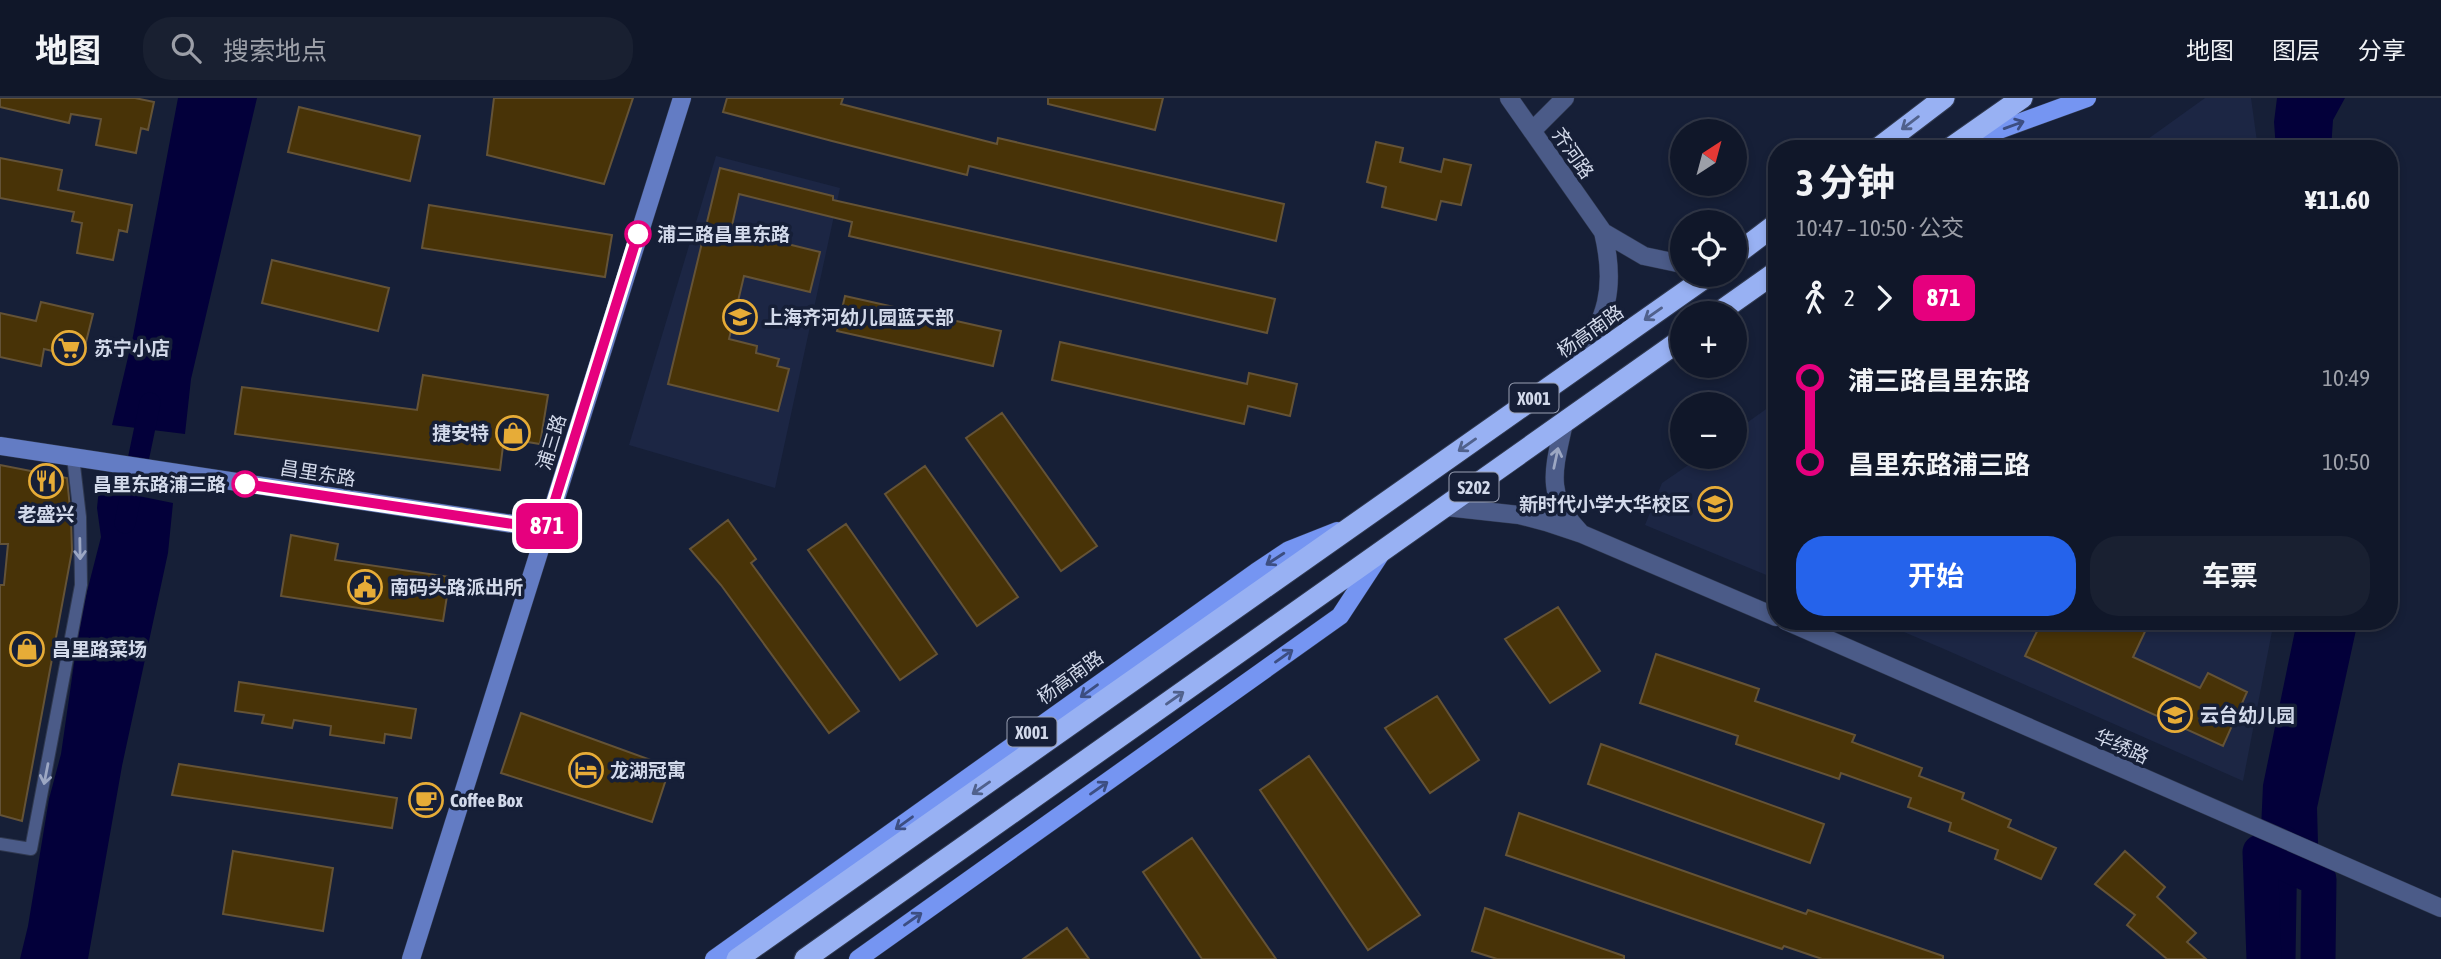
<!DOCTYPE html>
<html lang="zh">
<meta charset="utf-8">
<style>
body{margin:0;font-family:"Asap Condensed","Noto Sans SC",sans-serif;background:#192031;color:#f1f3f6;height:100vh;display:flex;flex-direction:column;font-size:26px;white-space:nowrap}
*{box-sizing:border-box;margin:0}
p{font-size:23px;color:#9c9fa8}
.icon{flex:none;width:38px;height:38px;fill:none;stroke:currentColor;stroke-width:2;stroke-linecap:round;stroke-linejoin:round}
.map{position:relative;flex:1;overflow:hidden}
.panel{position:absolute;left:1768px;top:42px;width:630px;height:490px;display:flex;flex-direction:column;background:#101729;border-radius:28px;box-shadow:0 4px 10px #0003,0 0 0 2px #303646}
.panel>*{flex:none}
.badge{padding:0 14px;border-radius:10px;font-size:24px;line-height:46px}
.needle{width:46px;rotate:36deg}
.controls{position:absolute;left:1670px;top:21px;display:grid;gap:14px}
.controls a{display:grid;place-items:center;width:77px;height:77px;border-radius:50%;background:#101729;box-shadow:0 4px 10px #0003,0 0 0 2px #303646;font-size:35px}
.map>.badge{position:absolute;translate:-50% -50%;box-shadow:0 0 0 4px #fff}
.legs{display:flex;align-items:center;gap:10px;height:77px;padding:0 28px;font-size:23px}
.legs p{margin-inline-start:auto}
.headline{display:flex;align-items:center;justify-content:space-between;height:119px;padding:0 28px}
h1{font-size:38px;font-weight:700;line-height:52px}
.cta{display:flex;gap:14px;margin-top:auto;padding:14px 28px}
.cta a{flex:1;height:80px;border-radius:28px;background:#2563eb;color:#fff;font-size:28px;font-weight:700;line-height:80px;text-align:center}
.cta a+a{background:#192031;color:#f1f3f6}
ul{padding:0 28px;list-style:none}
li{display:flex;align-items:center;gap:24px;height:84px;font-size:26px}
li i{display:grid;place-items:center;width:10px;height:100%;margin:0 9px;background:currentColor}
li i::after{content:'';width:18px;height:18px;margin:-9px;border:5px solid;border-radius:50%;background:#101729}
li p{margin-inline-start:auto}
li:first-child i{background:linear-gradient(#0000 50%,currentColor 0)}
li:last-child i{background:linear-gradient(currentColor 50%,#0000 0)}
header{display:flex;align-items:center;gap:42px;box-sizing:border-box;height:98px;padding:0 35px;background:#101729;border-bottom:2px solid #303646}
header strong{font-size:33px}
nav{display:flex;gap:38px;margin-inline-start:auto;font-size:24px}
.search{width:490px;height:63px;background:#192031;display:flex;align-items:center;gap:18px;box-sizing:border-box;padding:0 24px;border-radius:28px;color:#9c9fa8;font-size:26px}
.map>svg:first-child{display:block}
.built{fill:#1c2644}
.water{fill:#03003a}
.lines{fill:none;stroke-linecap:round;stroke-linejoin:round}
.canal{stroke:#03003a;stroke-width:21}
.river{stroke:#03003a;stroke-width:35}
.building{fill:#483307;stroke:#645337;stroke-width:2}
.lane-casing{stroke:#303950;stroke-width:14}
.street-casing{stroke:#303950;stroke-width:19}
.secondary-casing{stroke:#303950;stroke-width:19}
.primary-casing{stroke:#303950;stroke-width:19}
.highway-casing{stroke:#303950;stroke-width:23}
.lane{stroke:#4b5b88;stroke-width:12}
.street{stroke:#4b5b88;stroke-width:18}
.secondary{stroke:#637cc4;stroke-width:18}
.primary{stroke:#7595f2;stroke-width:18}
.highway{stroke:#98b1f3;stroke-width:21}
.oneway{stroke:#50618c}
.oneway2{stroke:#3c4e82}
.oneway3{stroke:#9ca7c3}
.line-1-casing{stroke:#fff;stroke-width:16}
.line-1{stroke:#e6007e;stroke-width:10}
.stop-1-dot{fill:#fff;stroke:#e6007e;stroke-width:3.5}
.labels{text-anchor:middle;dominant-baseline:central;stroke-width:7;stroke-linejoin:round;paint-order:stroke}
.shield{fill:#161f37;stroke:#9aa1b4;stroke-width:2}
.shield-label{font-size:18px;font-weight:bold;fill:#d2d9ea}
.street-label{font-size:19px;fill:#d2d9ea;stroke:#161f37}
.stop-label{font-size:19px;font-weight:bold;fill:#d2d9ea;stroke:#161f37;text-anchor:start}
.poi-label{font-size:19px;font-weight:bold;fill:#d2d9ea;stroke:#161f37;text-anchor:start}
</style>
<header>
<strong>地图</strong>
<div class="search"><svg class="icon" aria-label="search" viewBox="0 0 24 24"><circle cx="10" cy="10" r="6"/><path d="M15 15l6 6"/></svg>搜索地点</div>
<nav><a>地图</a><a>图层</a><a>分享</a></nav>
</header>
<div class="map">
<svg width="2441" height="861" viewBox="0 0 2441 861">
<rect width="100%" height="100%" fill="#161f37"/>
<path class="built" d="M2205 0H2251L2258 51H2134Z
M716 58 840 90 775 390 629 347Z
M1776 304V481L1645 427 1662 385 1700 359H1734V334Z
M1878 523H2274L2243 683 1944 551Z"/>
<path class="water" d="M178 0H257L191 281 185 336 112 327 133 238Z
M2277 0H2345L2333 22 2331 51H2276L2274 24Z
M99 390 173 405 168 455 122 668 88 861H20L28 828 49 701 61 656 81 517 101 439 97 410Z
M2297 523H2358L2317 710 2319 781 2260 754 2263 687Z"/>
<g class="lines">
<path class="canal" d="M125 425 150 305
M2285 861 2287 739"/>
<path class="river" d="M2264 861 2260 754 2319 781 2318 861"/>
</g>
<path class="building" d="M0 0H135L154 4 148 32 141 30 136 55 96 47 101 21 71 16 69 25 0 9Z
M494 0H633L604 86 487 57Z
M727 0H843L841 6 997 46 998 40 1284 106 1276 143 969 68 967 77 832 43 723 14Z
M1048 0H1163L1155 32 1048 6Z
M299 9 420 38 410 83 288 54Z
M1376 44 1403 50 1400 64 1441 74 1444 61 1471 67 1461 107 1441 103 1436 122 1382 109 1386 89 1367 84Z
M0 60 62 72 58 92 132 107 127 134 119 132 113 162 77 155 82 125 72 123 74 114 0 100Z
M720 70 833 98V102L1275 201 1267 235 849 138 852 124 739 96 731 132 820 154 810 194 744 178 729 241 757 248 756 255 779 261 777 268 789 271 778 313 668 286Z
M429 107 612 137 605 179 422 150Z
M272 162 389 190 378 233 262 205Z
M845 198 1001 233 993 268 837 233Z
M41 204 93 216 82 260 44 251 41 268 0 259V215L36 223Z
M1060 244 1247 286 1249 275 1297 286 1290 318 1248 308 1244 326 1052 282Z
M423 277 548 297 540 346 504 340 500 372 235 336 242 289 417 312Z
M1002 315 1097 448 1061 473 966 340Z
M0 367 67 380 71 420 72 453 22 723 0 717V487H4L8 446H0Z
M925 368 1018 499 977 528 885 396Z
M728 422 756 461 751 465 859 613 829 635 721 487 690 451Z
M846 426 937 556 900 582 808 452Z
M291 437 338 446 335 462 450 479 443 523 281 498Z
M1558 509 1600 573 1550 605 1505 541Z
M2042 523H2150L2133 559 2200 590 2208 575 2247 594 2223 648 2025 558Z
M1656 556 1759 591 1755 603 1855 637 1852 644 1922 670 1919 678 1964 695 1962 701 2011 722 2008 729 2056 750 2041 781 1995 761 1998 752 1949 733 1951 725 1908 709 1911 700 1841 675 1839 681 1736 646 1738 638 1640 605Z
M239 584 416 611 411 640 385 636 384 645 330 637 331 628 294 622 292 630 262 625 264 617 235 613Z
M1437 598 1479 662 1430 695 1385 630Z
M521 615 670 669 652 724 501 675Z
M1601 646 1824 726 1810 765 1588 686Z
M1309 658 1420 817 1368 852 1260 692Z
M179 666 397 700 392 730 172 697Z
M1519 715 1806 816 1808 812 1943 858V861H1822L1784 848 1782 851 1506 757Z
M1192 740 1276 861H1202L1143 774Z
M233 753 333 770 323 833 223 816Z
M2125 753 2165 789 2157 799 2196 835 2187 844 2206 861H2167L2127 827 2135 817 2095 786Z
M1485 810 1624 858V861H1497L1472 853Z
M1067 830 1089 861H1023Z"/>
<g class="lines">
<g class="lane-casing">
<path id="lane" d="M0 746 31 751 81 487 80 419 73 359"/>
</g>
<g class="street-casing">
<path id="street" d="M1509 0 1603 134 1644 158 1682 166
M1532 33 1565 0
M1576 269C1606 219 1617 192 1603 134
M1564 325C1554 371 1544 397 1580 434
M1446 409 1519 417 1546 424 1582 436 1776 519
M1786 523 2441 810"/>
</g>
<g class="secondary-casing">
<path id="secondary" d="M0 348 546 431
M411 861 682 0"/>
</g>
<g class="primary-casing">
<path id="primary" d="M1966 44 2087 0
M714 861 1256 474 1289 452 1337 433
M858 861 1340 518 1380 457"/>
</g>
<g class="highway-casing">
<path id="highway" d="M1877 51 1944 0
M1949 51 2022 0
M1734 158 1776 126
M1718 215 1776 174
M737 861 1709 177
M805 861 1682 241"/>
</g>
<use href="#lane" class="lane"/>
<use href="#street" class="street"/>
<use href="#secondary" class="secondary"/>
<use href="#primary" class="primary"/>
<use href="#highway" class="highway"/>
</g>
<defs><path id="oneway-shaft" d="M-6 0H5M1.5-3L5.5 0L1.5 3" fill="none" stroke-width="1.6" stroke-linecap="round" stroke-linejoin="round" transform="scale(1.75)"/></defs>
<g class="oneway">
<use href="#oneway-shaft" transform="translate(1910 25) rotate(143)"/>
<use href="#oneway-shaft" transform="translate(1653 216) rotate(145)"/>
<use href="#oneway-shaft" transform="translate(1467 347) rotate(145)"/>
<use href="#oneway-shaft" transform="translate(1175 600) rotate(-35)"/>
<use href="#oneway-shaft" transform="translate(981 690) rotate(145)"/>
</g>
<g class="oneway2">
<use href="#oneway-shaft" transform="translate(2014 27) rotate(-20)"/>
<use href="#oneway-shaft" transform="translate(1275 461) rotate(147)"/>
<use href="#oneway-shaft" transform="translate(1284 558) rotate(-35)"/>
<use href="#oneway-shaft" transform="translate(1089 593) rotate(144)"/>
<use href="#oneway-shaft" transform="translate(1099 690) rotate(-35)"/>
<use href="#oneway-shaft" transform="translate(904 725) rotate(144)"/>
<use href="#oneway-shaft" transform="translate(913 821) rotate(-35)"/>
</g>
<g class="oneway3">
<use href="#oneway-shaft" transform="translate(1556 360) rotate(-78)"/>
<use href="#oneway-shaft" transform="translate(80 451) rotate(89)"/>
<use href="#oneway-shaft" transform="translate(46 676) rotate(101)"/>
</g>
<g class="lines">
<g class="line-1-casing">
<path id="line-1" d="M245 386 546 431 638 136"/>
</g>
<use href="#line-1" class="line-1"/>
</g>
<defs>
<g id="school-ring" transform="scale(1.75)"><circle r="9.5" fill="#161f37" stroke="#e7ac37" stroke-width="1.5"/><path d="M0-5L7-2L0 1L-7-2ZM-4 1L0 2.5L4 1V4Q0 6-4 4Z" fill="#e7ac37"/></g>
<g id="supermarket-ring" transform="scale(1.75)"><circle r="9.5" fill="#161f37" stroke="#e7ac37" stroke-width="1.5"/><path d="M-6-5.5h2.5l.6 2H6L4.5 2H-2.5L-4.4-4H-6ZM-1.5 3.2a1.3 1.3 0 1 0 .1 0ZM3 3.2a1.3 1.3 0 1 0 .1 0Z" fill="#e7ac37"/></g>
<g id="shop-ring" transform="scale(1.75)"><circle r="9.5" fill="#161f37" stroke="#e7ac37" stroke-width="1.5"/><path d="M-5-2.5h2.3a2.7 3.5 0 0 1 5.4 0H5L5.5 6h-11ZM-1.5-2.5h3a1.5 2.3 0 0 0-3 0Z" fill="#e7ac37"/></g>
<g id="restaurant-ring" transform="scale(1.75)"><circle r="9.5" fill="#161f37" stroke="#e7ac37" stroke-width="1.5"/><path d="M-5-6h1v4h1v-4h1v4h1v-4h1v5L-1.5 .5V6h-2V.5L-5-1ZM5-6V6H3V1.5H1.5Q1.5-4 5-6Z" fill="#e7ac37"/></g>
<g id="civic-ring" transform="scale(1.75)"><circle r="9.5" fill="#161f37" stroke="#e7ac37" stroke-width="1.5"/><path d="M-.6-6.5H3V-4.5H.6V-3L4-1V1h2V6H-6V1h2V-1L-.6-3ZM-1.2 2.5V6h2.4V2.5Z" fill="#e7ac37"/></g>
<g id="hotel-ring" transform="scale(1.75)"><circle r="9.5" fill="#161f37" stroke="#e7ac37" stroke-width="1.5"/><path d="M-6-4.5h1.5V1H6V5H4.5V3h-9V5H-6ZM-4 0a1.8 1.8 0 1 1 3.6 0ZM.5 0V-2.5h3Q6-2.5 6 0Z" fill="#e7ac37"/></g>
<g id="cafe-ring" transform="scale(1.75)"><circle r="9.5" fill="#161f37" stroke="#e7ac37" stroke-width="1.5"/><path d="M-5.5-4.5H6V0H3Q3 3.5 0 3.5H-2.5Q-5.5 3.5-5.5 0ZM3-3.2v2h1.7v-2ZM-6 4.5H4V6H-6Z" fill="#e7ac37"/></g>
</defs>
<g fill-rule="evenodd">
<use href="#school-ring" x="740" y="219"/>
<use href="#supermarket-ring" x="69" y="250"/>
<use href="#shop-ring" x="513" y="335"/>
<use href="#restaurant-ring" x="46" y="383"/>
<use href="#school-ring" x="1715" y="406"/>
<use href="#civic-ring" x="365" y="489"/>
<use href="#shop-ring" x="27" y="551"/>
<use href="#school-ring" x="2175" y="617"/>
<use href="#hotel-ring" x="586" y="672"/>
<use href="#cafe-ring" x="426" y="702"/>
</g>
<g class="stop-1-dot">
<circle cx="638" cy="136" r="12"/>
<circle cx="245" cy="386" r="12"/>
</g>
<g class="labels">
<g class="shield">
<rect x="1509.5" y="285.5" width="49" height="29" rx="5"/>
<rect x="1449.5" y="374.5" width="49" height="29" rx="5"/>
<rect x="1007.5" y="619.5" width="49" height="29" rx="5"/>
</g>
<g class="shield-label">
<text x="1534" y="300">X001</text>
<text x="1474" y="389">S202</text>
<text x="1032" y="634">X001</text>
</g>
<g class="street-label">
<text transform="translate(1573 55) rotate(55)">齐河路</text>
<text transform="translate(1590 233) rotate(-35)">杨高南路</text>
<text transform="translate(551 344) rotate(-73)">浦三路</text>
<text transform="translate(318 375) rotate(9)">昌里东路</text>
<text transform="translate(1070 579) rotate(-36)">杨高南路</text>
<text transform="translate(2122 648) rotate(24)">华绣路</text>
</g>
<g class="stop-label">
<text x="657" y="136">浦三路昌里东路</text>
<text x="226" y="386" text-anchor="end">昌里东路浦三路</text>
</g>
<g class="poi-label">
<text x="764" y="219">上海齐河幼儿园蓝天部</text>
<text x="94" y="250">苏宁小店</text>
<text x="489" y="335" text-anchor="end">捷安特</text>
<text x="1690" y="406" text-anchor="end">新时代小学大华校区</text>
<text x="46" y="416" text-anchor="middle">老盛兴</text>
<text x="390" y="489">南码头路派出所</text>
<text x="52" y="551">昌里路菜场</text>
<text x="2200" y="617">云台幼儿园</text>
<text x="610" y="672">龙湖冠寓</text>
<text x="450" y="702">Coffee Box</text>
</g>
</g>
</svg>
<div class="controls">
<a><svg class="needle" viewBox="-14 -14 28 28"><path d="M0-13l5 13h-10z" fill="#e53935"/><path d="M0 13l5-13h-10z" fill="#9c9fa8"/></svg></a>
<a><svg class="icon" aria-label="locate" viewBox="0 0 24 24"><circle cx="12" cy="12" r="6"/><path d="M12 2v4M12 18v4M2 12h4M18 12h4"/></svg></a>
<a>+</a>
<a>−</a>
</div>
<b class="badge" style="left:547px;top:428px;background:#e6007e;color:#fff">871</b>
<section class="panel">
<div class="headline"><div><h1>3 分钟</h1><p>10:47 – 10:50 · 公交</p></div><b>¥11.60</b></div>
<div class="legs"><svg class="icon" aria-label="walk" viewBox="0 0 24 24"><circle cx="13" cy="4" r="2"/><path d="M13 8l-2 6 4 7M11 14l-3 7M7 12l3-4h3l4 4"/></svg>2<svg class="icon" aria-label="forward" viewBox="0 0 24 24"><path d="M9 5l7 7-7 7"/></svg><b class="badge" style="background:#e6007e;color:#fff">871</b></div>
<ul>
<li><i style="color:#e6007e"></i><b>浦三路昌里东路</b><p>10:49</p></li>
<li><i style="color:#e6007e"></i><b>昌里东路浦三路</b><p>10:50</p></li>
</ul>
<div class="cta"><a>开始</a><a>车票</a></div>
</section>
</div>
